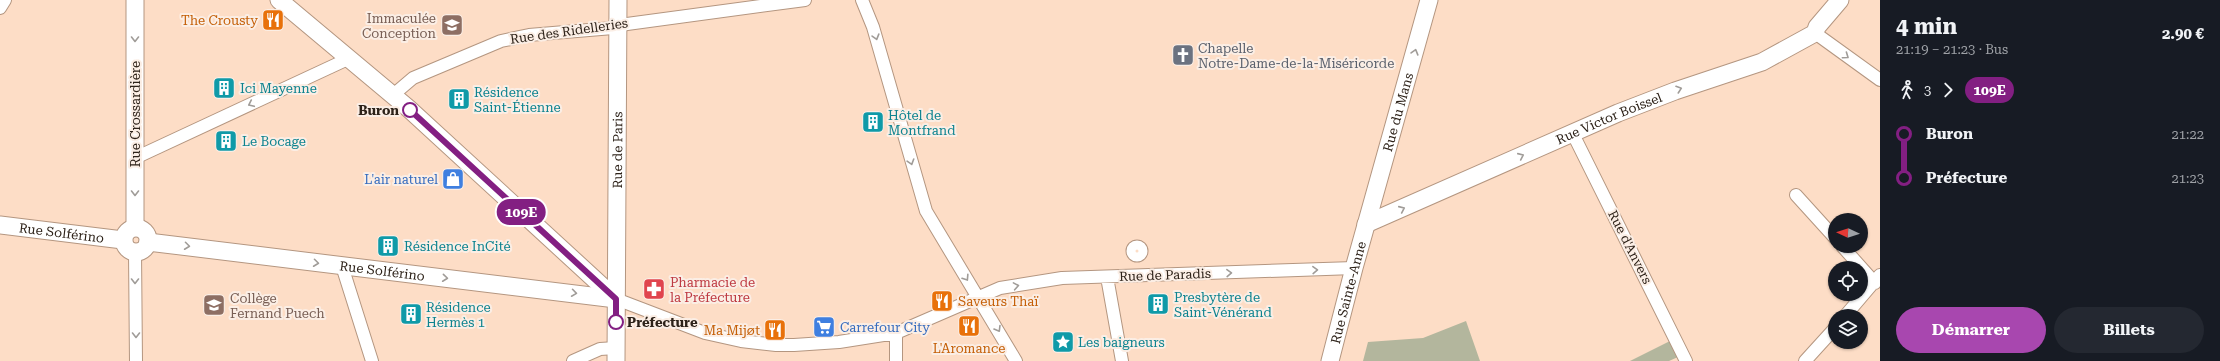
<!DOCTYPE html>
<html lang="fr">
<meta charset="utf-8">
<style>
body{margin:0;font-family:"Roboto Serif",serif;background:#242831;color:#f1f3f6;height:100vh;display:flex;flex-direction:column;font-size:15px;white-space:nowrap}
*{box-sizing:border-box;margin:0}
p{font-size:13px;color:#9ea1a6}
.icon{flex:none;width:22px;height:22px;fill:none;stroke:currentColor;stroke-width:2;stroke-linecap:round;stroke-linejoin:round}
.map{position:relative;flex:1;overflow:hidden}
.panel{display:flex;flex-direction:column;background:#171b24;width:340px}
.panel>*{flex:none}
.badge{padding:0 8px;border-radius:13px;font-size:14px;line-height:26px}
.needle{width:26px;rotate:274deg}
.fabs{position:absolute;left:1828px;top:213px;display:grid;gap:8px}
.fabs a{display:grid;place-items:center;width:40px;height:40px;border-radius:50%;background:#171b24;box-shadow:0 1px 3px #0004;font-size:20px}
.map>.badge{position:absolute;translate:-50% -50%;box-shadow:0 0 0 2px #fff}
.legs{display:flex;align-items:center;gap:6px;height:44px;padding:0 16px;font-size:13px}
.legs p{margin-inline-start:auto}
.head{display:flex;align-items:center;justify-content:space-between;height:68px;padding:0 16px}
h1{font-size:22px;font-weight:700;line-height:30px}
.button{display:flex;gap:8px;margin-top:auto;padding:8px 16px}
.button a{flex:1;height:46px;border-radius:24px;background:#a847af;color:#fff;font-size:16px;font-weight:700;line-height:46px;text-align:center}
.button a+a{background:#242831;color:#f1f3f6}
ul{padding:0 16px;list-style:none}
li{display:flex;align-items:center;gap:14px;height:44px;font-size:15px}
li i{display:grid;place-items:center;width:6px;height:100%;margin:0 5px;background:currentColor}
li i::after{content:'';width:10px;height:10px;margin:-5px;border:3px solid;border-radius:50%;background:#171b24}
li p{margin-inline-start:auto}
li:first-child i{background:linear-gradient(#0000 50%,currentColor 0)}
li:last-child i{background:linear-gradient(currentColor 50%,#0000 0)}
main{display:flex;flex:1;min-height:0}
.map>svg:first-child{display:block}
.green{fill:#b3b69d}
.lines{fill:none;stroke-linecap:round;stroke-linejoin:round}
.street-casing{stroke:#b49680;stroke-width:14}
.secondary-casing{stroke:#b49680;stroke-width:19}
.street{stroke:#fff;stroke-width:12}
.secondary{stroke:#fff;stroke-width:17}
.oneway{stroke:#a09c98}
.line-1-casing{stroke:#fff;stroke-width:9}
.line-1{stroke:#831f82;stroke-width:6}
.stop-1-dot{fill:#fff;stroke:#831f82;stroke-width:2}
.labels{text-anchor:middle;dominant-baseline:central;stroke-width:4;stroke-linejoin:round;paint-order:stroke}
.education-label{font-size:13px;fill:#785e54;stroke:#fbeee5;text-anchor:end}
.food-label{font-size:13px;fill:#c56008;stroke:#fbeee5;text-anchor:end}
.street-label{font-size:13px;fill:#2d2219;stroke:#fbeee5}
.worship-label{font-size:13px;fill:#5b616d;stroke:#fbeee5;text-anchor:start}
.culture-label{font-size:13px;fill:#0d838f;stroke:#fbeee5;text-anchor:start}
.stop-label{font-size:13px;font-weight:bold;fill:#2d2219;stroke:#fbeee5;text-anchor:end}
.shop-label{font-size:13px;fill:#366cbe;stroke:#fbeee5;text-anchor:end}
.health-label{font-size:13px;fill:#be3a42;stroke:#fbeee5;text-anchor:start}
</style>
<main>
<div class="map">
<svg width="1880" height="361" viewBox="0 0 1880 361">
<rect width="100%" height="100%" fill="#fdddc6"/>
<path class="green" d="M1466 321 1480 361H1363L1368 342 1423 338Z
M1670 341 1678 357 1669 361H1630Z"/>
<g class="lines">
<g class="street-casing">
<path id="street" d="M862 0 873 27 926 211 1016 361
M0 8 5 0
M1815 33 1880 80
M393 95 413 78 501 41 529 35 613 28 627 24 805 0
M1573 134 1686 361
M135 158 350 58
M1796 195 1835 238
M1842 246 1875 283
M1132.5 251a4.5 4.5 0 1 1 9 0a4.5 4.5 0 1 1-9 0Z
M135 252 136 361
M342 266 372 361
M1107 277 1122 361
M616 299 705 333 741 341 776 345H794L839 342 896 333 1000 288 1062 278 1354 268
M1845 316 1880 275
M896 333V361
M573 361 600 349 616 348
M1805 361 1835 328"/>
</g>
<g class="secondary-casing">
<g id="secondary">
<path d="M135 0V227"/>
<path d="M279 0 408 108 616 299"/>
<path id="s1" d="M1366 224 1618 113 1675 91 1762 62 1815 33 1817 27 1840 0"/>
<path id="s2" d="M0 225 123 240"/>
<circle cx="136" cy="240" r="12"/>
<path id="s3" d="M148 242 616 299"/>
<path id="s4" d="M616 361 618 0"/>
<path id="s5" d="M1330 361 1354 268 1429 0"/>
</g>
</g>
<use href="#street" class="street"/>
<use href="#secondary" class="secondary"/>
</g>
<defs><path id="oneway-chevron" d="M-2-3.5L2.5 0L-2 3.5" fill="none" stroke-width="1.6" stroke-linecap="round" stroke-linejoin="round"/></defs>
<g class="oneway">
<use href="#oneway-chevron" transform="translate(876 37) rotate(74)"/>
<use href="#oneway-chevron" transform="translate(135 39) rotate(90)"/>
<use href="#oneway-chevron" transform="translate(1415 52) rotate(-74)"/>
<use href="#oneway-chevron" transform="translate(1846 56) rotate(35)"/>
<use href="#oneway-chevron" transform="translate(1679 89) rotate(-19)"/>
<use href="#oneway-chevron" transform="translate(251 104) rotate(155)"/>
<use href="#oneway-chevron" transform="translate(1521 156) rotate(-24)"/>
<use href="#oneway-chevron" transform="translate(911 162) rotate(73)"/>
<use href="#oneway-chevron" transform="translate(135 193) rotate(90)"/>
<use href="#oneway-chevron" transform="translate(1402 209) rotate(-24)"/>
<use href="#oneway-chevron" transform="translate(187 246) rotate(7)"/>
<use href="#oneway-chevron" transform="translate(316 263) rotate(7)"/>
<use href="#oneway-chevron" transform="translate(1315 270) rotate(-2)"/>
<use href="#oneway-chevron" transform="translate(1229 273) rotate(-2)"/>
<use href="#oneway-chevron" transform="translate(445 278) rotate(6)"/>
<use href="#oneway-chevron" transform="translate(966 278) rotate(57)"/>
<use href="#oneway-chevron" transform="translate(135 281) rotate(90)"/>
<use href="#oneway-chevron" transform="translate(1016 286) rotate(-10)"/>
<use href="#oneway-chevron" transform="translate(574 293) rotate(8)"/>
<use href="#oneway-chevron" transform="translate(998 329) rotate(59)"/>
<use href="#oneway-chevron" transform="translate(136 335) rotate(90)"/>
</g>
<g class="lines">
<g class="line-1-casing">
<path id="line-1" d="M410 110 616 299V322"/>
</g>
<use href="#line-1" class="line-1"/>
</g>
<defs>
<g id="restaurant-square" transform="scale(1.15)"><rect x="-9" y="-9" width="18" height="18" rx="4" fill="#e8710a" stroke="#fbeee5"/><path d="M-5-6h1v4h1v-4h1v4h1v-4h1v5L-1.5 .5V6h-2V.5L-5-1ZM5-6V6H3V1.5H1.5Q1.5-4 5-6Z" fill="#fff"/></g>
<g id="school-square" transform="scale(1.15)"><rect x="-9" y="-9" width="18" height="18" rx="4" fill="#8d6e63" stroke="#fbeee5"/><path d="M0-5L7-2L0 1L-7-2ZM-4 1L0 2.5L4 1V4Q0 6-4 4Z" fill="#fff"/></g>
<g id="church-square" transform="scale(1.15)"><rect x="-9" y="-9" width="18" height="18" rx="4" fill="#6b7280" stroke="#fbeee5"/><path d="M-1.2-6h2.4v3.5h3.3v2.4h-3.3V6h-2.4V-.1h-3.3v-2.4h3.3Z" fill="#fff"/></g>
<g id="building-square" transform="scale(1.15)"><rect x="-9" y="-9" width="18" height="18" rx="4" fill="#0f9aa8" stroke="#fbeee5"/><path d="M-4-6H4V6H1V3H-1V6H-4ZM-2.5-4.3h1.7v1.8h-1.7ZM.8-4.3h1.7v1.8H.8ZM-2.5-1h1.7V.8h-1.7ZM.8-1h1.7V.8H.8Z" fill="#fff"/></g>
<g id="shop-square" transform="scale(1.15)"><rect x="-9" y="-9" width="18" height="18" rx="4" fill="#3f7fe0" stroke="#fbeee5"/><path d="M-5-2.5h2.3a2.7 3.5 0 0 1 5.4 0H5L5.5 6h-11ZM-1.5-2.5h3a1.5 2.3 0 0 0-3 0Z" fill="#fff"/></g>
<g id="pharmacy-square" transform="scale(1.15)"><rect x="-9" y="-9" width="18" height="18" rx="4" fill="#e0444e" stroke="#fbeee5"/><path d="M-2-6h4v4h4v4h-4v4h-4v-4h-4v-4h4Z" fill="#fff"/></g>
<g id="supermarket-square" transform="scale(1.15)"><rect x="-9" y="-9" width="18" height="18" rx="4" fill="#3f7fe0" stroke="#fbeee5"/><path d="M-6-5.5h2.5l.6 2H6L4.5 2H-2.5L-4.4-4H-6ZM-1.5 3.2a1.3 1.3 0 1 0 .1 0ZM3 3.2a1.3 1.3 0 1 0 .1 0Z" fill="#fff"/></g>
<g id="sight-square" transform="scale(1.15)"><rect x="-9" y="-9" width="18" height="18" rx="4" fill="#0f9aa8" stroke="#fbeee5"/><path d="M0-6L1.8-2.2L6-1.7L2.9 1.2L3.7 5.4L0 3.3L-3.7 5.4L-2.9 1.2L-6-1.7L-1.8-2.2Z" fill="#fff"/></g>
</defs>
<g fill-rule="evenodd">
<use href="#restaurant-square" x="273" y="20"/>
<use href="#school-square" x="452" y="25"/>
<use href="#church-square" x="1183" y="55"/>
<use href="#building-square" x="224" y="88"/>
<use href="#building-square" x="459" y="99"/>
<use href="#building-square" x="873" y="122"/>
<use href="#building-square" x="226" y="141"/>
<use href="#shop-square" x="453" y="179"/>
<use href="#building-square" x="388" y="246"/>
<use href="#pharmacy-square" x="654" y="289"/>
<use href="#restaurant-square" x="942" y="301"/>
<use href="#building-square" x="1158" y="304"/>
<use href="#school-square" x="214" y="305"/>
<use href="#building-square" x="411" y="314"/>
<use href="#restaurant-square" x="969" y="326"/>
<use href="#supermarket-square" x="824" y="327"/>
<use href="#restaurant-square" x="775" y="330"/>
<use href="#sight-square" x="1063" y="342"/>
</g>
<g class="stop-1-dot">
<circle cx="410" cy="110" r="7"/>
<circle cx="616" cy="322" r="7"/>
</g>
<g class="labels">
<g class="education-label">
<text x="436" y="18">Immaculée<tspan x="436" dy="15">Conception</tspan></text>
<text x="230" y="298" text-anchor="start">Collège<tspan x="230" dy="15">Fernand Puech</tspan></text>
</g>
<g class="food-label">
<text x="258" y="20">The Crousty</text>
<text x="958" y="301" text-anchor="start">Saveurs Thaï</text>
<text x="760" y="330">Ma Mijøt</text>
<text x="969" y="348" text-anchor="middle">L'Aromance</text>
</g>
<g class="street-label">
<text transform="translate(569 31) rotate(-8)">Rue des Ridelleries</text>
<text stroke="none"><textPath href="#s5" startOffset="258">Rue du Mans</textPath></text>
<text transform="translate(135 114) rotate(-90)">Rue Crossardière</text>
<text stroke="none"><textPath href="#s1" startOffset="265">Rue Victor Boissel</textPath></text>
<text stroke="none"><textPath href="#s4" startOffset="211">Rue de Paris</textPath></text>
<text stroke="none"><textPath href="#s2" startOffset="62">Rue Solférino</textPath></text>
<text transform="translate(1630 247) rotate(63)">Rue d'Anvers</text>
<text stroke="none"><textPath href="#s3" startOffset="236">Rue Solférino</textPath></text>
<text transform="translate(1165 275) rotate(-2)">Rue de Paradis</text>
<text stroke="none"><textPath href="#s5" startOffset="71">Rue Sainte-Anne</textPath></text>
</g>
<g class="worship-label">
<text x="1198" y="48">Chapelle<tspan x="1198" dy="15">Notre-Dame-de-la-Miséricorde</tspan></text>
</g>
<g class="culture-label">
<text x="240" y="88">Ici Mayenne</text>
<text x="474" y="92">Résidence<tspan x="474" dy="15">Saint-Étienne</tspan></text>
<text x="888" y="115">Hôtel de<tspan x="888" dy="15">Montfrand</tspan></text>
<text x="242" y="141">Le Bocage</text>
<text x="404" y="246">Résidence InCité</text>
<text x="1174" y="297">Presbytère de<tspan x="1174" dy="15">Saint-Vénérand</tspan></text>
<text x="426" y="307">Résidence<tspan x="426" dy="15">Hermès 1</tspan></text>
<text x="1078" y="342">Les baigneurs</text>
</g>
<g class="stop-label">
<text x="399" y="110">Buron</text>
<text x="627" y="322" text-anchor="start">Préfecture</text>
</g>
<g class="shop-label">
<text x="438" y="179">L'air naturel</text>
<text x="840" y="327" text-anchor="start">Carrefour City</text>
</g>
<g class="health-label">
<text x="670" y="282">Pharmacie de<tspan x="670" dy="15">la Préfecture</tspan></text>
</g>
</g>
</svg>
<div class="fabs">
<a><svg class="needle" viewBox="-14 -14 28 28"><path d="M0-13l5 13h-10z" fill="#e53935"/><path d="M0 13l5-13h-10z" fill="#9ea1a6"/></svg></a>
<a><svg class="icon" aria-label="locate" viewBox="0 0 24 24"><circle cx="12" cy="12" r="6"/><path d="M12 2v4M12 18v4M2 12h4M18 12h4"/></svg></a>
<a><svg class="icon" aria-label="layers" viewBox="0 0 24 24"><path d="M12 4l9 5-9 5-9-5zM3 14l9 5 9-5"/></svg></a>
</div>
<b class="badge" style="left:521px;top:212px;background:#831f82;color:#fff">109E</b>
</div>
<section class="panel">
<div class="head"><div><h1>4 min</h1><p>21:19 – 21:23 · Bus</p></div><b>2.90 €</b></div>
<div class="legs"><svg class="icon" aria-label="walk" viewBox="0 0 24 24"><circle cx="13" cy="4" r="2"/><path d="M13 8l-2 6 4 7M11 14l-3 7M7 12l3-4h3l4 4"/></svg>3<svg class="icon" aria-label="forward" viewBox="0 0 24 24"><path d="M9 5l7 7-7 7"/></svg><b class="badge" style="background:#831f82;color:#fff">109E</b></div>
<ul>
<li><i style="color:#831f82"></i><b>Buron</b><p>21:22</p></li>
<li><i style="color:#831f82"></i><b>Préfecture</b><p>21:23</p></li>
</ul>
<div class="button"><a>Démarrer</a><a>Billets</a></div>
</section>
</main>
